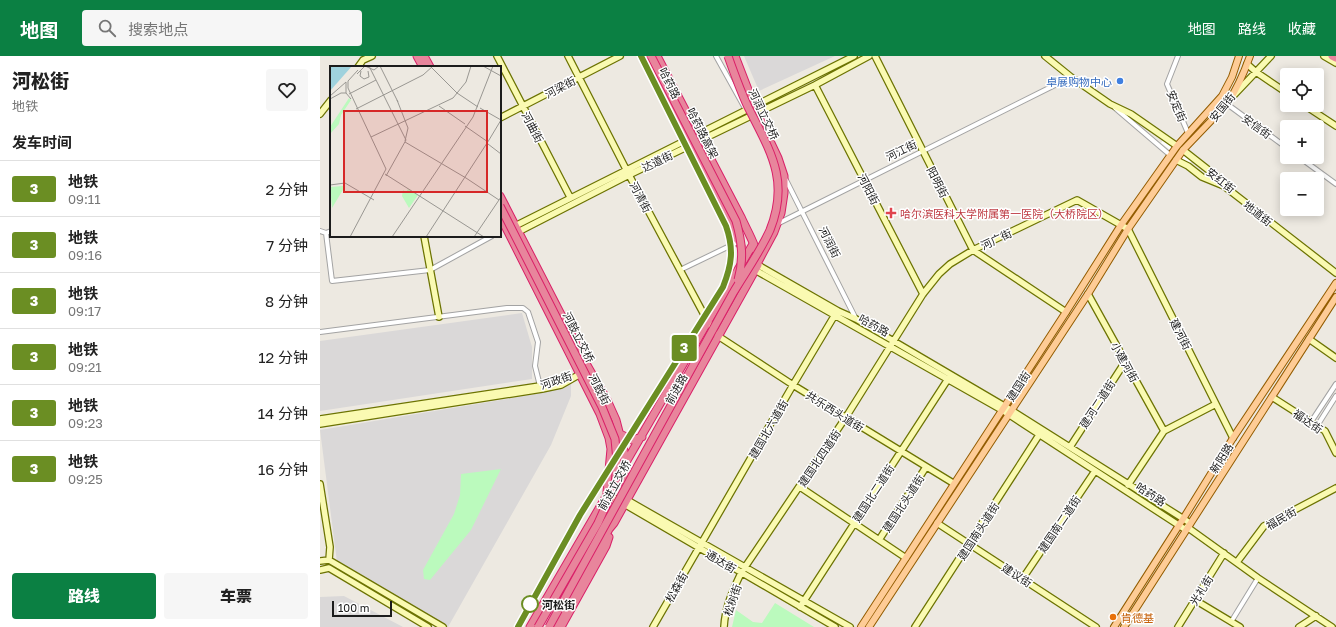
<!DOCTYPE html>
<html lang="zh">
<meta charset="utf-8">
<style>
body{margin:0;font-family:"Golos Text","Noto Sans SC",sans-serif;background:#f6f6f6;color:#222;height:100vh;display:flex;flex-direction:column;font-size:15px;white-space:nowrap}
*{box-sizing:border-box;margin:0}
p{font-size:13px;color:#767676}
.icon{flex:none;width:22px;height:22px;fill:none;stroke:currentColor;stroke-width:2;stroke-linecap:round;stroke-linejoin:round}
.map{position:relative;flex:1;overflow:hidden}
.side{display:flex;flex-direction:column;background:#fff;width:320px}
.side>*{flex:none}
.badge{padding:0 8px;border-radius:3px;font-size:14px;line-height:26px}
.buttons{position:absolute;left:960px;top:12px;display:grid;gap:8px}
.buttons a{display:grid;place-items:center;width:44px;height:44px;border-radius:4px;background:#fff;box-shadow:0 2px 10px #0003;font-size:20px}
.scale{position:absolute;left:12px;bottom:10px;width:60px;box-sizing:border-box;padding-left:4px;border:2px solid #1c1c1c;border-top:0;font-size:11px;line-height:14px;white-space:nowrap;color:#1c1c1c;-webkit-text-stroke:3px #fff;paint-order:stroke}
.map>.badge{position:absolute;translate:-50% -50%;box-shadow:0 0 0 2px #fff}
h2{padding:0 12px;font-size:15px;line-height:36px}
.round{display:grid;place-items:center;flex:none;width:42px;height:42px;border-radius:4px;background:#f6f6f6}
.headline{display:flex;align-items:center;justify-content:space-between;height:68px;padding:0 12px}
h1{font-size:19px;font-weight:800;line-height:30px}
.cta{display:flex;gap:8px;margin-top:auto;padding:8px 12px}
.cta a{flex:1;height:46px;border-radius:4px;background:#0b8043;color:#fff;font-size:16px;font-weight:800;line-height:46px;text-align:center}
.cta a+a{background:#f6f6f6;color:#222}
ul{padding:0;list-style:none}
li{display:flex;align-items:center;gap:12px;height:56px;padding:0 12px;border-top:1px solid #e0e0e0}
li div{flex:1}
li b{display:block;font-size:15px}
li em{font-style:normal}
li .badge{min-width:44px;font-weight:700;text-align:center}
header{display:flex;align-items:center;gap:24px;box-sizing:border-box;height:56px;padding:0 20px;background:#0b8043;color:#fff}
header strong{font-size:19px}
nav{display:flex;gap:22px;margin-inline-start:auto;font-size:14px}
.search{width:280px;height:36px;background:#f6f6f6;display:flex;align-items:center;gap:10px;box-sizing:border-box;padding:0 14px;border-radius:4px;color:#767676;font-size:15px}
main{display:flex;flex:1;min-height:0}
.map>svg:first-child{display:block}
.residential{fill:#dad8d8}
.park{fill:#bbfabd}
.pier{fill:#fff}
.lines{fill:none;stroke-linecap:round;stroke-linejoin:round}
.street-casing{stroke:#a3a3a3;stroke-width:6}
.secondary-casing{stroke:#6c7302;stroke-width:8}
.primary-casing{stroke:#935c00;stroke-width:8}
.highway-casing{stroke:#d92068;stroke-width:9}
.street{stroke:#fff;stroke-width:4}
.secondary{stroke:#fafab2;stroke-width:5.5}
.primary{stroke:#fecc96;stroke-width:6}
.highway{stroke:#e8859c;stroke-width:7}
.highway-bridge-casing{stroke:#d92068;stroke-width:9;stroke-linecap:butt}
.highway-bridge{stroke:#e8859c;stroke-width:7}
.line-casing{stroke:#fff;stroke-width:9}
.line{stroke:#6b8e23;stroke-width:6}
.shop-dot{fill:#3f7fe0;stroke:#fff;stroke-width:1.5}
.health-dot{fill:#e0444e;stroke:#fff;stroke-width:1.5}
.stop-dot{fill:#fff;stroke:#6b8e23;stroke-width:2}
.food-dot{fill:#e8710a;stroke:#fff;stroke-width:1.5}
.labels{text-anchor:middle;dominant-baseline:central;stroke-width:3;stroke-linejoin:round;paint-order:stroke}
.shop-label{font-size:11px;fill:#366cbe;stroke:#fff;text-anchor:end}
.street-label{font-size:11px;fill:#1c1c1c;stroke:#fff}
.health-label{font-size:11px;fill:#be3a42;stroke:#fff;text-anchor:start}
.stop-label{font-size:11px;font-weight:bold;fill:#1c1c1c;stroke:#fff;text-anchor:start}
.food-label{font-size:11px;fill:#c56008;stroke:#fff;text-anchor:start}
.inset-road{fill:none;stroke:#999792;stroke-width:1}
.view{fill:#d62828;fill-opacity:0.15;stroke:#d62828;stroke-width:2}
.inset-edge{fill:none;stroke:#1c1c1c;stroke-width:2}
</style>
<header>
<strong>地图</strong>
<div class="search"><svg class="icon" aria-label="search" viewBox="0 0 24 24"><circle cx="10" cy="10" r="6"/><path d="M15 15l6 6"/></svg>搜索地点</div>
<nav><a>地图</a><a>路线</a><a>收藏</a></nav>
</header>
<main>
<section class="side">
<div class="headline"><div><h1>河松街</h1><p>地铁</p></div><a class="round"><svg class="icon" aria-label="heart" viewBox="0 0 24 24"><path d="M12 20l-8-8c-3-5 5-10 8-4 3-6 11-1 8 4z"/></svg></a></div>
<h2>发车时间</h2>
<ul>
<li><span class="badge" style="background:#6b8e23;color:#fff">3</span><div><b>地铁</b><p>09:11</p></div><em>2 分钟</em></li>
<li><span class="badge" style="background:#6b8e23;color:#fff">3</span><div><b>地铁</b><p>09:16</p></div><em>7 分钟</em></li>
<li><span class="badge" style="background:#6b8e23;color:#fff">3</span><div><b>地铁</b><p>09:17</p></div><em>8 分钟</em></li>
<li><span class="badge" style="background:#6b8e23;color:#fff">3</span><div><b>地铁</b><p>09:21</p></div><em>12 分钟</em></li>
<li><span class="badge" style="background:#6b8e23;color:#fff">3</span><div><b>地铁</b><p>09:23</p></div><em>14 分钟</em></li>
<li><span class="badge" style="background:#6b8e23;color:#fff">3</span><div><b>地铁</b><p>09:25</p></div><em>16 分钟</em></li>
</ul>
<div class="cta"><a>路线</a><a>车票</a></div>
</section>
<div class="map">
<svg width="1016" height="571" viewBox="0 0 1016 571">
<rect width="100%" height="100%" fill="#ede9e1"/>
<path class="residential" d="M424 0H515L439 35Z
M202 257 212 291V323L0 355V285Z
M251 326V340L231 389 128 571 17 506 0 374 217 338Z
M24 540 83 571H0V541Z"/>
<path class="park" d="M181 413 151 474 110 524 104 523 103 514 134 458 140 439 141 418Z
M455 547 494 571H412L416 554 433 566 442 567Z"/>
<path class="pier" d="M844 83 872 105 869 108 841 87Z"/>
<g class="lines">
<g class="street-casing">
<path id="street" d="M396 0 426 54
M858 0 847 28 868 77
M907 48 967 92
M795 52 850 99
M979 101 1016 128
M466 124 536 263
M457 168 751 21
M0 175 6 177 11 175
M6 177 12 225 110 214 172 180
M360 214 418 186
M0 276 187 252H203L208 256 218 286 215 310 220 330
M991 366 1016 328
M997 370 1016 340
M911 566 938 522"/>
</g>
<g class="secondary-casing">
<path id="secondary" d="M177 0 250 141
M248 0 309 119 388 266 398 280 473 329 633 427
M555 0 653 194 746 256
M725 0 751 21 790 48 811 58 857 90
M1004 0 1016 7
M927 8 936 16 967 37
M38 11 43 4 52 0
M495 29 603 238
M914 39 951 0
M984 49 1016 70
M0 58 11 44
M180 62 300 0
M863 94 905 127
M856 104 868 110 882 121 904 130 1016 217
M193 171 534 0
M196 177 309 119 495 29 549 0
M104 180 119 261
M438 209 518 255 536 263 691 354 870 467
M435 214 682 354 866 474
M768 238 844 375
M989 283 1016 302
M952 341 1005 375 1016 397
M0 363 220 330 235 326
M0 368 222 333 241 329 262 317
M750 391 805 306
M0 428 10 491 9 504
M808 429 844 375 896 348
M480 431 586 502
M287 438 515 571
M307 444 530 571
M617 467 776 571
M867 471 938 522 1012 571
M559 484 606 411
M0 505 9 504 123 571
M917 506 944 470 1016 432
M0 514 9 512 108 571
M703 522 775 415
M875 544 920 571
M480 551 628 323
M333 571 473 329 516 257
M404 571C405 551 413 534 421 517L526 361 603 238 619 218 630 208 653 194 757 144 808 173 913 382
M595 571 719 379
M858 571 904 497
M979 571 996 560"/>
</g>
<g class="primary-casing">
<path id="primary" d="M541 571 746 256 801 169 857 90 902 40 912 21 919 0
M549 571 768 238 808 173 863 94 907 48C917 33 924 17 930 0
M794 571 863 463 913 382 1016 227
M804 571 1016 241"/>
</g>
<g class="highway-casing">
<path id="highway" d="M97 0 103 11
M104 0 110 11
M323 0 421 190
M415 0 439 62 458 102 464 120V137L461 157 454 176 439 204
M1012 0 1016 2
M180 140 268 311 287 344 296 364 304 395 306 433
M180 160 280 358 289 382 291 393 287 436
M300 378 312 384 322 381
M210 571 433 188
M236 571 289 473 294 467 438 209C439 193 427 175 421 161L337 0
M241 571 286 490 289 481"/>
</g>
<use href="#street" class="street"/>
<use href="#secondary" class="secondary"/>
<use href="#primary" class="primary"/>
<use href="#highway" class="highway"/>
<g class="highway-bridge-casing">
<path id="highway-bridge" d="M331 0 416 165C422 186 424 203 418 224
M180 150 282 351 295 383 297 405 295 429 278 467 218 571
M229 571 413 237C425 217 440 196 450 174 470 124 450 95 428 51 420 34 414 17 408 0"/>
</g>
<use href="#highway-bridge" class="highway-bridge"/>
</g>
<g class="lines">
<g class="line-casing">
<path id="line" d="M198 571 260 459 403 231C412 208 414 193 406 170L321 0"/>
</g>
<use href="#line" class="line"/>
</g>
<circle class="shop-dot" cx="800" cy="25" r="4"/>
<path class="health-dot" d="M569 151h4v4h4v4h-4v4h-4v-4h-4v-4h4z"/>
<circle class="stop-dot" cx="210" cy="548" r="8"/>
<circle class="food-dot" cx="793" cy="561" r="4"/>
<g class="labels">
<g class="shop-label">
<text x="792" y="25">卓展购物中心</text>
</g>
<g class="street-label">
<text transform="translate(350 27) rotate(63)">哈药路</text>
<text transform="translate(240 31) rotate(-28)">河梁街</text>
<text transform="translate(857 50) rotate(67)">安定街</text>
<text transform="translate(902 51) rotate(-51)">安国街</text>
<text transform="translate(444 58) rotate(65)">河润立交桥</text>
<text transform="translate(937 70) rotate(36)">安信街</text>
<text transform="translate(213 71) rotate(62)">河曲街</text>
<text transform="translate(383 77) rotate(63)">哈药路高架</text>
<text transform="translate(581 94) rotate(-26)">河江街</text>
<text transform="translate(337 105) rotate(-26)">达道街</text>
<text transform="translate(901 124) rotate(38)">安红街</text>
<text transform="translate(618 126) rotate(63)">阳明街</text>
<text transform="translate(549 133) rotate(63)">河阳街</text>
<text transform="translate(321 141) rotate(62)">河清街</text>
<text transform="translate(938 157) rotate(38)">地道街</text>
<text transform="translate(676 183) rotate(-26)">河广街</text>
<text transform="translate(510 186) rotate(63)">河润街</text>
<text transform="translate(554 269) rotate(29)">哈药路</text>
<text transform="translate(861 278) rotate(63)">建河街</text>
<text transform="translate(259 281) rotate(63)">河鼓立交桥</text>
<text transform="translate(805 306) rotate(61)">小建河街</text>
<text transform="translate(236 324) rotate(-18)">河政街</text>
<text transform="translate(698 330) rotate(-57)">建国街</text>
<text transform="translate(280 333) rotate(63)">河鼓街</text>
<text transform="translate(356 333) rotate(-61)">前进路</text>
<text transform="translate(777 348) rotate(-57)">建河二道街</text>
<text transform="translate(515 355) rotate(32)">共乐西头道街</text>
<text transform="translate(988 365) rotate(35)">福达街</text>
<text transform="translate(448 373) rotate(-60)">建国北六道街</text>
<text transform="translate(499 402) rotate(-56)">建国北四道街</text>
<text transform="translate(901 402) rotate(-58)">新阳路</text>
<text transform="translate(294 429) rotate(-61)">前进立交桥</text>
<text transform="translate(553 437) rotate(-57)">建国北二道街</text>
<text transform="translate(831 438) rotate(33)">哈药路</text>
<text transform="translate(583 447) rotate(-57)">建国北头道街</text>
<text transform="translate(961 462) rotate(-30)">福民街</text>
<text transform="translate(739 468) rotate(-56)">建国南二道街</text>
<text transform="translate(658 475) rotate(-57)">建国南头道街</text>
<text transform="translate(401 505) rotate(31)">通达街</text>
<text transform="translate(697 519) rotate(33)">建议街</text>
<text transform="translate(356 531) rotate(-60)">松森街</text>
<text transform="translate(881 534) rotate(-58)">光礼街</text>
<text transform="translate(412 544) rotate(-71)">松树街</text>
</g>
<g class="health-label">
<text x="580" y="157">哈尔滨医科大学附属第一医院（大桥院区）</text>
</g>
<g class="stop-label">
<text x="222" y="548">河松街</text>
</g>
<g class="food-label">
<text x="801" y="561">肯德基</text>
</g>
</g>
<g transform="translate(10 10)">
<rect width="171" height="171" fill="#ede9e1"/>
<path d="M19 32 21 34 11 49 9 58 0 68V61ZM13 120 14 122 2 142 0 121ZM78 123 88 129 79 142 72 130 73 124 76 126Z" fill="#bbfabd"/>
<path d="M0 0H22L0 25Z" fill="#9fd2dd"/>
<path class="inset-road" d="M39 0 76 74 56 110M50 0 68 36M153 0 171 10M101 1 127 27 148 41M31 5 30 10 34 13 39 11 38 5M27 8 35 0 44 4 49 0M16 16V27L21 33M19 28 46 14M0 30 16 16M0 33 11 27H16M67 34 78 62 75 75M109 40 135 58M150 42 171 54M26 43 93 9 103 0M135 60 158 76M41 71 123 32 136 16 141 0M159 74 171 54M75 76 136 112M158 78 171 88M55 108 154 171M136 112 169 134M0 119 15 117 44 134M20 171 56 103 18 22V15L28 4M62 171 143 51 163 0M96 171 159 74M144 171 171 131"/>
<path class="view" d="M14 45H157V126H14Z"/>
<rect width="171" height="171" class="inset-edge"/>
</g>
</svg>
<div class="buttons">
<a><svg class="icon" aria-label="locate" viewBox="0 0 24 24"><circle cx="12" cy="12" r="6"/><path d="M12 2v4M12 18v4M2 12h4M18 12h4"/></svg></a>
<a>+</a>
<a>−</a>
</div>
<div class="scale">100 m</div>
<b class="badge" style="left:364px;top:292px;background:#6b8e23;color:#fff">3</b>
</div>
</main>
